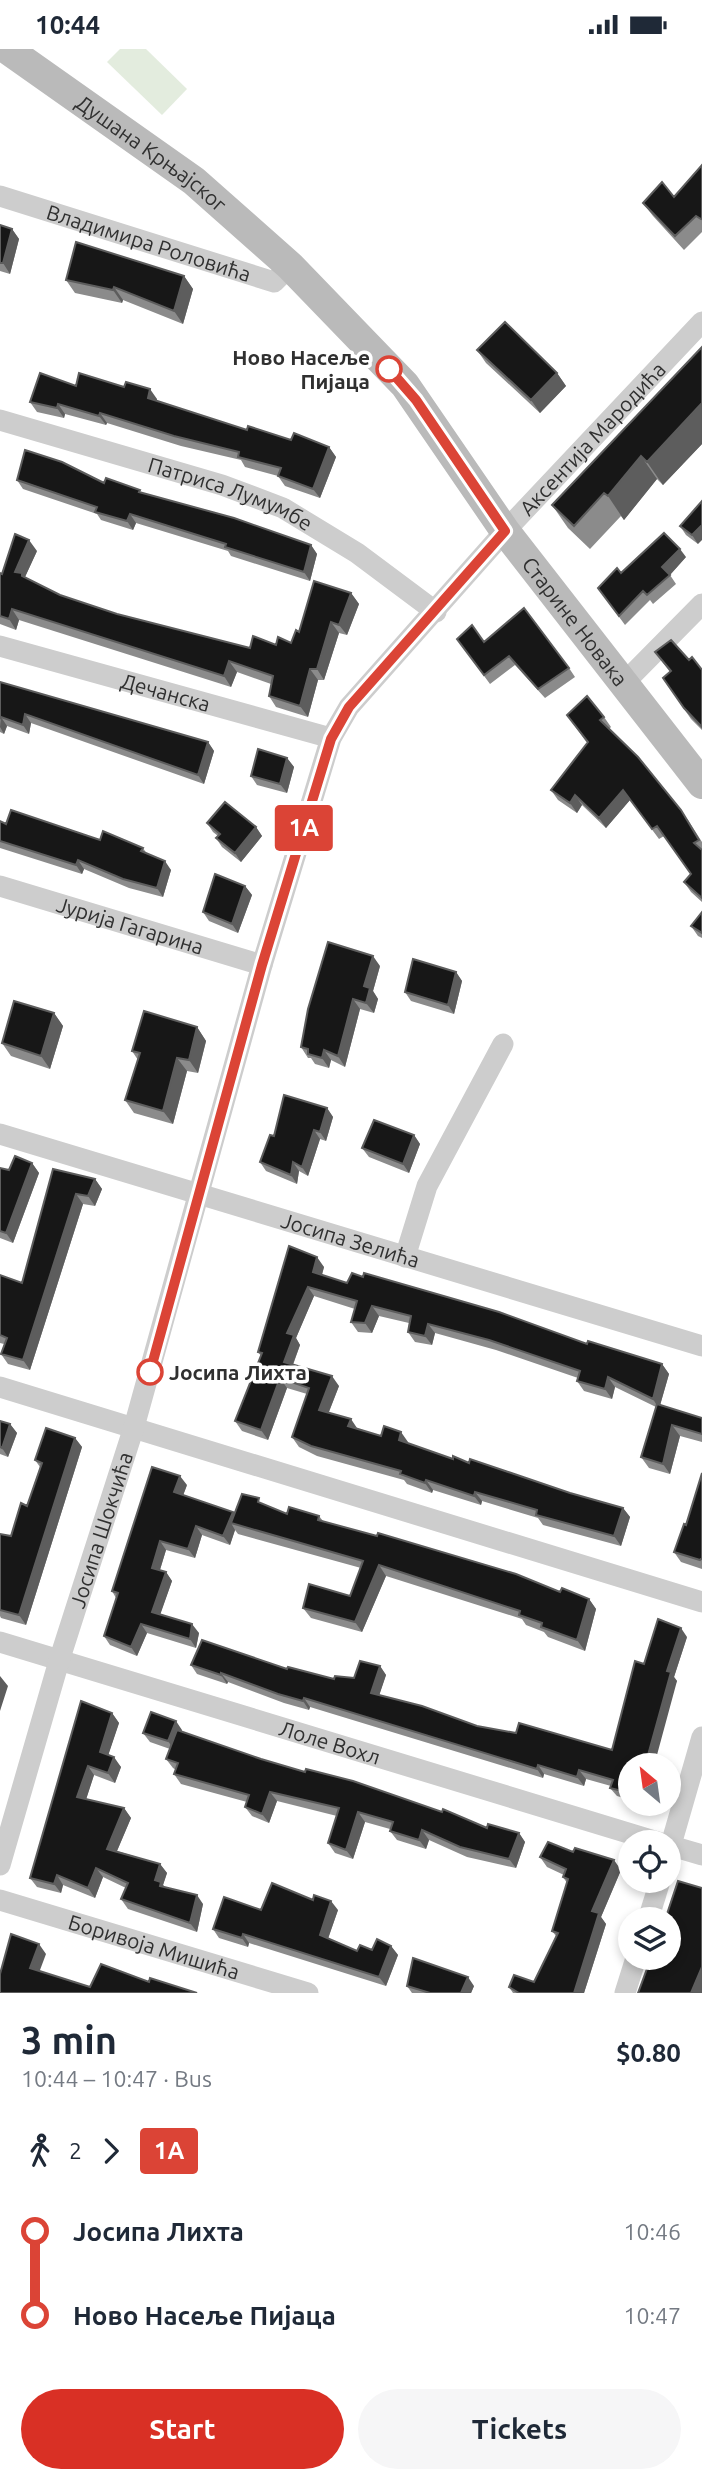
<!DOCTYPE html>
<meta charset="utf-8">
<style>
body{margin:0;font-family:Ubuntu,sans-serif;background:#f6f6f7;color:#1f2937;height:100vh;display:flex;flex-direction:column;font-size:26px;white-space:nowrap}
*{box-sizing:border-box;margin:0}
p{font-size:23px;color:#747a83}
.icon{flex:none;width:38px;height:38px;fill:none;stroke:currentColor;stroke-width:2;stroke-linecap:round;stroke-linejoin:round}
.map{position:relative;height:1944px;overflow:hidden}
.panel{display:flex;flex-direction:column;background:#fff;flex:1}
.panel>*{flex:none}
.badge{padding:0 14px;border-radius:5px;font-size:24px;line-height:46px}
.needle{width:46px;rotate:331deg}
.fabs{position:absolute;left:618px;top:1704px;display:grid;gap:14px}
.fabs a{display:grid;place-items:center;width:63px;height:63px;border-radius:50%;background:#fff;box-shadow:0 4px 10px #0003;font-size:35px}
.map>.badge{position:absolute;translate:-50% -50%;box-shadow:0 0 0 4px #fff}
.legs{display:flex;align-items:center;gap:10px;height:77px;padding:0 21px;font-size:23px}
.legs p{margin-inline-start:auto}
.head{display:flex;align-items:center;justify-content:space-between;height:119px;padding:0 21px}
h1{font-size:38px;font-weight:700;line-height:52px}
.button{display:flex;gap:14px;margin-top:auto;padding:14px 21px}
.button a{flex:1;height:80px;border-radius:42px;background:#d93025;color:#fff;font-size:28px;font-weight:700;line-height:80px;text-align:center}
.button a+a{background:#f6f6f7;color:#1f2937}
ul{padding:0 21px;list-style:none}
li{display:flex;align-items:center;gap:24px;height:84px;font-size:26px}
li i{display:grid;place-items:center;width:10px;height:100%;margin:0 9px;background:currentColor}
li i::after{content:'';width:18px;height:18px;margin:-9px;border:5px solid;border-radius:50%;background:#fff}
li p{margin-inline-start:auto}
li:first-child i{background:linear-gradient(#0000 50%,currentColor 0)}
li:last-child i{background:linear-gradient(currentColor 50%,#0000 0)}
.status{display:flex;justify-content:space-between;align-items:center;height:49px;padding:0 35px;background:#fff;direction:ltr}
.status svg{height:19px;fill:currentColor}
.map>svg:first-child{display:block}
.green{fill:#e3ecde}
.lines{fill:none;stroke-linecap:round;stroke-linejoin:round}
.street{stroke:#cdcdcd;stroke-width:21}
.secondary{stroke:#bababa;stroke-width:30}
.wall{fill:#8b8b8b}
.shaded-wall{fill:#5d5d5d}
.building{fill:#171717;stroke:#5d5d5d;stroke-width:2}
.line-1-casing{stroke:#fff;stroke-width:16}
.line-1{stroke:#db4436;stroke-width:10}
.stop-1-dot{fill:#fff;stroke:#db4436;stroke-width:3.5}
.labels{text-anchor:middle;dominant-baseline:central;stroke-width:7;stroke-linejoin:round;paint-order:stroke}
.street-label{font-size:21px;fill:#303030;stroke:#fff}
.stop-label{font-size:21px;font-weight:bold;fill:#303030;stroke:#fff;text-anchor:end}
</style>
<div class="status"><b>10:44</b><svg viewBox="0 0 49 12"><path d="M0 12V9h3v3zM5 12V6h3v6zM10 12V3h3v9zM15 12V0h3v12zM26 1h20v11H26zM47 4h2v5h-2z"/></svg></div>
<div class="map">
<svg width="702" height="1944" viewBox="0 0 702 1944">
<rect width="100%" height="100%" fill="#fff"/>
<path class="green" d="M120 0H146L187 40 162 66 107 13Z"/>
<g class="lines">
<g class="street">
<path id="s1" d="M0 147 274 233 290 217"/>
<path id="s2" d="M0 371 222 436 283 459 357 504 436 563"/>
<path id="s3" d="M0 597 331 689"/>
<path d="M625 633 702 555"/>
<path id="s4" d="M0 837 262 916"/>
<path id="s5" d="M0 1085 702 1297"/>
<path d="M405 1208 427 1137 503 995"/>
<path d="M0 1338 702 1553"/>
<path id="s6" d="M0 1593 661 1794"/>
<path d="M668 1796 702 1806"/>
<path d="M668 1806 702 1688"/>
<path id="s7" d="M0 1816 59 1612 134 1378 262 916 331 689 349 658 505 482 702 273"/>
<path id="s8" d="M0 1851 308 1944"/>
<path d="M648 1871 660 1832"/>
<path d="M625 1944 636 1909"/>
</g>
<path class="secondary" id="s9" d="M7 0 194 132 290 217 405 336 505 482 702 735"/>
</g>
<path class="wall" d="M702 116V183L684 201 653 167 643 154 674 148Z
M0 176 12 180 19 190 10 225 0 222Z
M184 227 193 240 183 275 123 251 122 254 75 244 66 231Z
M702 298V395L663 436 657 430 624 471 621 467 590 500 568 479 552 456Z
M477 301 557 324 566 337 540 364 486 314Z
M76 337 124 338 157 350V352L247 381 291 391 329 398 336 408 320 449 285 437 278 427 245 418 241 411 181 397 107 374 106 376 65 365 64 369 37 363 30 353Z
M17 431 104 434 142 444 311 496 317 505 310 532 231 507 228 502 136 474 133 481 101 471 97 465 23 440Z
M702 452 698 495 686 486 680 477Z
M37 502 25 528 60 546 117 565 250 599 291 594 299 583 351 544 359 555 347 586 339 584 324 631H318L308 668 276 658 269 647 271 635 237 623 231 638 19 571 16 581 0 575V524L2 525Z
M686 508 670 526 676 535 653 555 650 551 625 576 598 539 621 524Z
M457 590 484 593 569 619 575 628 545 649 515 616 490 635Z
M655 603 689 611 702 621V681L691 670 663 629 670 623Z
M0 633 208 693 214 702 204 735 31 674 29 685 7 677 4 685 0 683Z
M567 666 604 668 611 678 609 680 688 771 702 793V853L691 843 684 833 691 825 664 787 659 790 630 751 606 779 582 756 577 764 558 751 551 741 587 694Z
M287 709 294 718 287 744 257 736 251 727Z
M0 772 6 775 143 799 147 805 171 821 163 848 129 839 84 820 82 825 0 799Z
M207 774 256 778 262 787 241 813 222 798 216 789 218 787 213 783Z
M245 837 252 846 238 884 209 872 203 863Z
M702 863V889L698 887 691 877Z
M380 917 373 942 378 950 374 964 360 960 345 1018 331 1011 329 1019 315 1015 311 1009H308L301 998Z
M456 923 462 932 454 965 411 952 405 943Z
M54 964 63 977 50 1020 11 1007 2 994Z
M197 978 206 992 198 1024 187 1022 173 1075 134 1064 125 1051 138 1011 132 1002Z
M327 1059 333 1068 326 1092 320 1090 308 1127 299 1122 297 1135 266 1122 260 1113 274 1087Z
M414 1086 420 1095 409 1124 369 1108 362 1099Z
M32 1114 39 1124 13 1194 0 1189V1119L9 1121Z
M53 1120 95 1130 102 1140 95 1157 83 1155 30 1321 8 1315 1 1305 4 1295 0 1294V1226L22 1234Z
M289 1197 324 1218 322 1226 347 1234 662 1315 669 1325 660 1356 702 1369V1393L680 1387 670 1425 649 1419 641 1408 656 1358 615 1338 612 1350 584 1342 577 1332 578 1329 496 1301 435 1284 432 1296 415 1293 408 1283 409 1274 379 1267 372 1284 358 1283 351 1273 355 1260 314 1247 296 1289 300 1296 293 1316 339 1337 329 1363 357 1380 381 1387 408 1393V1394L453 1410 623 1459 630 1468 621 1497 543 1476 538 1469 482 1452 481 1456 433 1441 432 1444 407 1435 404 1431 317 1407 299 1398 292 1388 307 1345 287 1339 268 1391 242 1382 235 1372 261 1307 258 1303Z
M0 1372 10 1375 17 1384 8 1408 0 1405Z
M75 1389 82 1398 26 1576 1 1569 0 1567V1485L11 1487 27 1457 40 1418 35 1411Z
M702 1424V1520L681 1513 674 1503 686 1476Z
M187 1436 183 1446 233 1463 234 1465 264 1455 287 1465 319 1467 323 1472 560 1543 589 1550 596 1560 585 1602 548 1588 544 1583 526 1576 522 1570 386 1527 362 1583 311 1569 303 1559 350 1547 361 1519 238 1485 235 1481 230 1496 202 1486 195 1509 166 1501 160 1521 166 1523 172 1532 160 1565 199 1584 196 1599 147 1584 137 1607 110 1596 104 1587 116 1549 112 1542Z
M687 1588 674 1628 677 1632 630 1717V1751L617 1747 610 1739 611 1737 586 1730 584 1737 544 1725 543 1729 310 1658 309 1661 284 1654 228 1633 227 1635 197 1625 191 1616 287 1620 334 1630 354 1629 380 1617 386 1626 379 1646 477 1677 612 1701 644 1615Z
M112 1664 119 1674 108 1706 121 1718 115 1734 94 1726 86 1750 124 1759 131 1769 117 1802 160 1815 167 1824 163 1836 165 1839 203 1855 197 1883 128 1860 121 1850 126 1839 103 1828 95 1849 63 1836 61 1844 37 1838 30 1829Z
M182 1681V1683L261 1710 487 1779 519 1784 525 1793 516 1819 467 1808 429 1791 426 1800 397 1791 390 1782V1780L365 1773 353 1810 335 1804 328 1794 337 1767 277 1752 269 1774 252 1767 245 1758 247 1753 181 1735 174 1725 176 1721 173 1719 166 1710 170 1700 150 1693 143 1684Z
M540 1808 621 1821 601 1868 606 1875 584 1944H513L509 1938 534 1933 556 1887 552 1882 567 1834 563 1828 564 1826 547 1818Z
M261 1861H338L328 1890 357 1902 372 1901 391 1897 398 1906 386 1937 249 1894 248 1898 219 1889 213 1880Z
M407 1937H474L471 1944H412Z"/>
<path class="shaded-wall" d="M12 180 19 190 10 225 3 214Z
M184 227 193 240 183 275 174 262Z
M114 238 123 251 122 254 113 241Z
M557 324 566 337 540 364 531 351Z
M150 340 157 350 155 359 148 349Z
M702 354V395L663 436 647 413Z
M58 355 65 365 64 369 57 359Z
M100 364 107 374 106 376 99 367Z
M329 398 336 408 320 449 313 440Z
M641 407 657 430 624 471 608 447Z
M130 465 136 474 133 481 127 472Z
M702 476V491L698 495 692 486Z
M29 491 37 502 25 528 30 535 15 523Z
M311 496 317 505 310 532 304 523Z
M680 500 686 508 669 527 662 518Z
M351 544 359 555 347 586 339 576Z
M12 560 19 571 16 581 9 570Z
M331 573 339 584 324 631 317 620Z
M229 612 237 623 231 638 224 627Z
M310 620 318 631 308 668 300 657Z
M25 665 31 674 29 685 23 676Z
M1 668 7 677 4 685 0 678Z
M208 693 214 702 204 735 198 726Z
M287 709 294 718 287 744 280 735Z
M623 741 630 751 606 779 599 769Z
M575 746 582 756 577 764 570 754Z
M256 778 262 787 241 813 235 804Z
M78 811 84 820 82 825 76 816Z
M165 812 171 821 163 848 157 839Z
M245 837 252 846 238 884 232 875Z
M373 907 380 917 373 942 378 950 374 964 366 954 364 937Z
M456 923 462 932 454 965 448 956Z
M353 950 360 960 345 1018 338 1007Z
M54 964 63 977 50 1020 41 1007Z
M197 978 206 992 198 1024 189 1011Z
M324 1001 331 1011 329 1019 322 1009Z
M177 1009 187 1022 173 1075 163 1062Z
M327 1059 333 1068 326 1092 320 1083Z
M314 1081 320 1090 308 1127 302 1118Z
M414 1086 420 1095 409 1124 403 1115Z
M293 1113 299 1122 297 1135 291 1126Z
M32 1114 39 1124 13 1194 6 1184Z
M95 1130 102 1140 95 1157 88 1147Z
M76 1145 83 1155 30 1321 23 1311Z
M317 1208 324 1218 320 1232 313 1223Z
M308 1238 314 1247 296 1289 300 1296 290 1323 284 1313 287 1284Z
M372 1257 379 1267 372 1284 365 1274Z
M428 1275 435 1284 432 1296 425 1287Z
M662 1315 669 1325 659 1360 653 1350Z
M332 1327 339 1337 326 1370 319 1361Z
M608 1328 615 1338 612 1350 605 1340Z
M280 1329 287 1339 268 1391 261 1381Z
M351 1370 357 1379 348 1377Z
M10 1375 17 1384 8 1408 2 1399Z
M672 1376 680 1387 670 1425 663 1415Z
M401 1383 408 1393 406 1400 399 1391Z
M75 1389 82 1398 26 1576 19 1566Z
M180 1427 187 1436 181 1452 174 1443Z
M426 1431 433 1441 432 1444 425 1434Z
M475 1443 482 1452 481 1456 474 1447Z
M623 1459 630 1468 621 1497 614 1487Z
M233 1463 239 1472 231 1474 235 1481 230 1496 223 1487Z
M196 1477 202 1486 195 1509 188 1500Z
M160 1492 166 1501 158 1527 152 1519Z
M379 1516 386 1527 362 1583 355 1573Z
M166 1523 172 1532 158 1572 152 1563Z
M589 1550 596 1560 585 1602 577 1591Z
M141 1575 147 1584 137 1607 131 1598Z
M192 1575 199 1584 196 1599 190 1590Z
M681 1579 687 1588 674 1628 677 1632 654 1717H645L667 1622Z
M380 1617 386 1626 377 1653 371 1644Z
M221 1624 228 1633 227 1635 221 1626Z
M0 1627 8 1637 0 1662Z
M304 1649 310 1658 309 1661 303 1652Z
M112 1664 119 1674 106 1713 100 1703Z
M176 1672 182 1681 174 1701 168 1692Z
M114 1708 121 1718 115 1734 108 1724Z
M538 1716 544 1725 543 1729 537 1720Z
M88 1717 94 1726 84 1757 77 1748Z
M579 1721 586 1730 584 1737 577 1728Z
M270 1743 277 1752 269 1774 262 1765Z
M124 1759 131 1769 114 1809 107 1800Z
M358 1763 365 1773 353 1810 346 1801Z
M422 1781 429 1791 426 1800 419 1791Z
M519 1784 525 1793 516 1819 509 1810Z
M614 1811 621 1821 601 1868 606 1875 584 1944H574L592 1862Z
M160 1815 167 1824 163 1836 168 1842 166 1847 155 1831Z
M96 1819 103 1828 95 1849 88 1839Z
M57 1826 63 1836 61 1844 54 1835Z
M197 1846 203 1855 197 1883 190 1874Z
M331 1852 338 1861 326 1895 320 1886Z
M243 1885 249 1894 248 1898 242 1889Z
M39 1895 46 1905 37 1929 30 1919Z
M391 1897 398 1906 386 1937 379 1928Z
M702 1918V1944H691Z
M468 1928 474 1937 471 1944H461Z"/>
<path class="building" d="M702 116V169L701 170 696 167 675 187 643 154 662 133 674 148Z
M0 176 12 180 3 214H0Z
M76 193 184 227 174 262 114 238 113 241 66 231Z
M505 273 557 324 531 351 477 301Z
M702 298V354L647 413 641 407 608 447 604 444 574 477 552 456Z
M40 324 76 337 79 324 124 338 126 333 150 340 148 349 247 381 248 377 291 391 294 384 329 398 313 440 278 427 281 419 238 408 239 403 174 387 100 364 99 367 58 355 57 359 30 353Z
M25 401 62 413 104 434 106 429 140 441 139 443 234 469 311 496 304 523 225 498 226 495 130 465 127 472 95 463 97 458 17 431Z
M702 452V476L692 486 680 477Z
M664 484 680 500 662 518 670 526 647 546 643 542 619 567 598 539 617 519 621 524Z
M15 485 29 491 15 523 22 524V527L60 546 117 565 250 599 253 587 276 596 278 588 291 594 296 581 299 583 314 532 351 544 339 576 331 573 317 620H310L300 657 269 647 273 627 229 612 224 627 12 560 9 570 0 567V524L2 525Z
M524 559 569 619 538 640 509 607 484 626 457 590 472 576 484 593Z
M671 591 689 611 692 608 702 621V678L684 659 663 629 671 622 655 603Z
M0 633 208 693 198 726 25 665 23 676 1 668 0 670Z
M587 647 604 668 600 671 638 708 681 761 699 791 694 794 702 801V849L684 833 691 825 657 777 652 780 623 741 599 769 575 746 570 754 551 741 588 693 567 666Z
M258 700 287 709 280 735 251 727Z
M225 753 256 778 235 804 216 789 220 785 207 774Z
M11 761 100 791 103 782 143 799 141 802 165 812 157 839 123 830 78 811 76 816 0 792V772L6 775Z
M215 825 245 837 232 875 203 863Z
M702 863V884L691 877Z
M328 893 373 907 364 937 370 939 366 954 353 950 338 1007 324 1001 322 1009 308 1005V1000L301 998 308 960Z
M413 910 456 923 448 956 405 943Z
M14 952 54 964 41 1007 2 994Z
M144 962 197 978 189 1011 177 1009 163 1062 125 1051 140 1004 132 1002Z
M284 1046 327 1059 320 1083 314 1081 302 1118 293 1113 291 1126 260 1113 270 1086 274 1087Z
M374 1071 414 1086 403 1115 362 1099Z
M15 1107 32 1114 6 1184 0 1182V1119L9 1121Z
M53 1120 95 1130 88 1147 76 1145 23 1311 1 1305 7 1289 0 1286V1226L22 1234Z
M289 1197 317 1208 313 1223 347 1234 352 1224 363 1228 364 1224 499 1263 587 1295 588 1292 662 1315 653 1350 608 1328 605 1340 577 1332 580 1322 489 1291 428 1275 425 1287 408 1283 411 1267 372 1257 365 1274 351 1273 357 1252 308 1238 287 1284 294 1286 284 1313 332 1327 319 1361 351 1370 348 1377 381 1387 384 1377 401 1383 399 1391 453 1410V1407L469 1414 470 1410 570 1444 623 1459 614 1487 536 1466 537 1461 475 1443 474 1447 426 1431 425 1434 400 1425 401 1422 311 1397 292 1388 309 1339 280 1329 261 1381 235 1372 262 1304 258 1303Z
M657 1355 702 1369V1385L672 1376 663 1415 641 1408Z
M0 1372 10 1375 2 1399 0 1398Z
M46 1379 75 1389 19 1566 0 1561V1485L11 1487 21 1454 27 1457 42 1414 35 1411Z
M152 1418 180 1427 174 1443 233 1463 223 1487 196 1477 188 1500 160 1492 152 1519 166 1523 152 1563 192 1575 190 1590 141 1575 131 1598 104 1587 118 1544 112 1542Z
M702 1424V1509L700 1511 674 1503 684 1475 686 1476Z
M242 1445 259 1449 258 1453 287 1465 289 1458 319 1467 318 1471 377 1487 378 1484 516 1525 560 1543 562 1539 589 1550 577 1591 541 1578 542 1574 519 1566 520 1562 379 1516 355 1573 303 1559 309 1535 350 1547 363 1512 231 1474Z
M658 1570 681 1579 667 1622 671 1623 645 1717H630V1744L610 1739 613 1731 579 1721 577 1728 538 1716 537 1720 304 1649 303 1652 278 1645 221 1624V1626L191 1616 202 1591 287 1620 288 1618 334 1630 335 1627 354 1629 360 1612 380 1617 371 1644 422 1657 477 1677 516 1684 519 1674 612 1701 635 1612 644 1615Z
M81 1652 112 1664 100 1703 114 1708 108 1724 88 1717 77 1748 124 1759 107 1800 160 1815 155 1831 161 1833 160 1837 197 1846 190 1874 121 1850 128 1834 96 1819 88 1839 57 1826 54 1835 30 1829Z
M151 1663 176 1672 168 1692 143 1684Z
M177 1681 261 1710 305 1723 306 1720 353 1732 442 1763 443 1760 487 1779 488 1775 519 1784 509 1810 460 1798 422 1781 419 1791 390 1782 393 1773 358 1763 346 1801 328 1794 339 1759 270 1743 262 1765 245 1758 249 1746 174 1725 178 1714 166 1710Z
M548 1793 573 1803 575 1799 614 1811 592 1862 599 1864 574 1944H519L509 1938 514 1926 534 1933 558 1884 552 1882 568 1830 563 1828 566 1820 540 1808Z
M678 1832 702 1839V1918L691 1944H638L651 1909H668V1871H665Z
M272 1834 313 1851 314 1846 331 1852 320 1886 357 1902 360 1896 372 1901 377 1890 391 1897 379 1928 243 1885 242 1889 213 1880 224 1848 261 1861Z
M11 1885 39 1895 30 1919 90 1938 101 1915 149 1933 150 1929 197 1944H0V1925Z
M413 1909 468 1928 461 1944H430L407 1937Z"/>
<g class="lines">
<g class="line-1-casing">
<path id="line-1" d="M150 1323 262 916 331 690 349 658 505 482 416 351 389 320"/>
</g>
<use href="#line-1" class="line-1"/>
</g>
<g class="stop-1-dot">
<circle cx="389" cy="320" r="12"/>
<circle cx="150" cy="1323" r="12"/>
</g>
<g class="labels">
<g class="street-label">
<text stroke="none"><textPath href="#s9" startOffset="178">Душана Крњајског</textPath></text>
<text stroke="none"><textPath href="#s1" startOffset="156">Владимира Роловића</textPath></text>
<text stroke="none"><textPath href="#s7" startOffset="1573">Аксентија Мародића</textPath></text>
<text stroke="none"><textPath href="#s2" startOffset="242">Патриса Лумумбе</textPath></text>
<text stroke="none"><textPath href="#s9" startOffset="814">Старине Новака</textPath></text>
<text stroke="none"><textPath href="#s3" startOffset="172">Дечанска</textPath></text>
<text stroke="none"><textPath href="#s4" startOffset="136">Јурија Гагарина</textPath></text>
<text stroke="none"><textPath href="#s5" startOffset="366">Јосипа Зелића</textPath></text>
<text stroke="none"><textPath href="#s7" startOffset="350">Јосипа Шокчића</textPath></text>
<text stroke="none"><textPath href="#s6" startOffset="345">Лоле Вохл</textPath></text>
<text stroke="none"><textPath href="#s8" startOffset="161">Боривоја Мишића</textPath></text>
</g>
<g class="stop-label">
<text x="370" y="308">Ново Насеље<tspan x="370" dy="24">Пијаца</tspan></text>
<text x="169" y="1323" text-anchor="start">Јосипа Лихта</text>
</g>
</g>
</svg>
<div class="fabs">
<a><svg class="needle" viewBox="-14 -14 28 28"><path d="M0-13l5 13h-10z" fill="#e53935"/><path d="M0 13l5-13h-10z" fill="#747a83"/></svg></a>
<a><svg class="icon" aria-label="locate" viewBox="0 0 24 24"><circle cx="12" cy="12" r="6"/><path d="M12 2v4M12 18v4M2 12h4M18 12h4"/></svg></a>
<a><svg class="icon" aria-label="layers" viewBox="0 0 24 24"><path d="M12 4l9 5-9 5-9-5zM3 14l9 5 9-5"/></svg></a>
</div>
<b class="badge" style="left:304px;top:779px;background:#db4436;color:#fff">1A</b>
</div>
<section class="panel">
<div class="head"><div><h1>3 min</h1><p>10:44 – 10:47 · Bus</p></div><b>$0.80</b></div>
<div class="legs"><svg class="icon" aria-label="walk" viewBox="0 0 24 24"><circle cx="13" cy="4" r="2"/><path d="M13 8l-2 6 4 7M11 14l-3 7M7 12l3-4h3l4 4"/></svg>2<svg class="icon" aria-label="forward" viewBox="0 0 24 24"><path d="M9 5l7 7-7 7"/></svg><b class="badge" style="background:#db4436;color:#fff">1A</b></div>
<ul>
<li><i style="color:#db4436"></i><b>Јосипа Лихта</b><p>10:46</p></li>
<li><i style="color:#db4436"></i><b>Ново Насеље Пијаца</b><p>10:47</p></li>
</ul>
<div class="button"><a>Start</a><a>Tickets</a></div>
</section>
